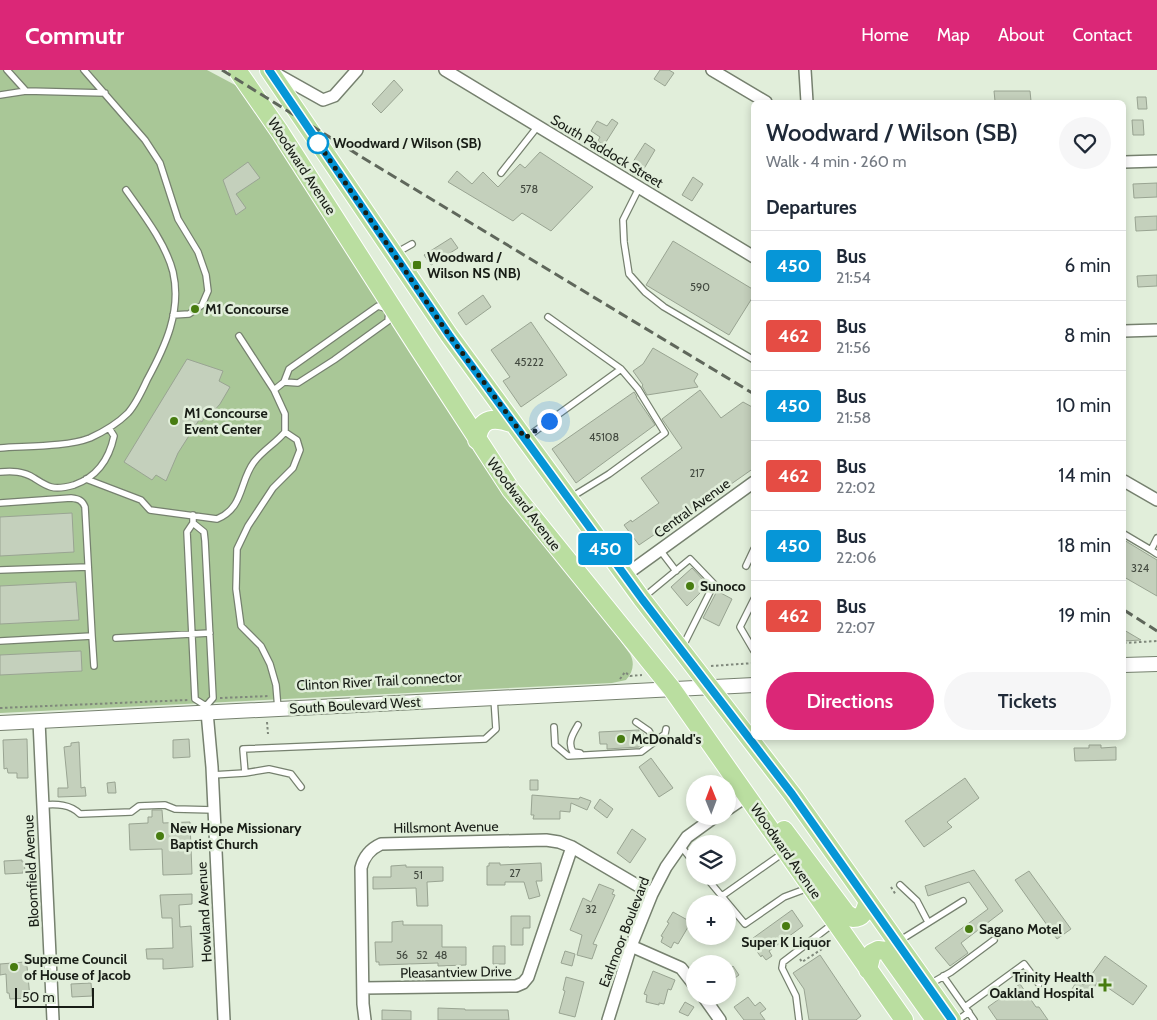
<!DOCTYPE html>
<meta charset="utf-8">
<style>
body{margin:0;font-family:Cabin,sans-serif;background:#f6f6f7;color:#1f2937;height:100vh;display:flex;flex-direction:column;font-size:19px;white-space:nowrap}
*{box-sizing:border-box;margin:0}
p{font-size:16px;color:#747a83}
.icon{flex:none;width:28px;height:28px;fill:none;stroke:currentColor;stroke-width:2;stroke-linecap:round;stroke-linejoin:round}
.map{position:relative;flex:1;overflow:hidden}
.details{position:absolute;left:751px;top:30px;width:375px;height:640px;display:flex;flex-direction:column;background:#fff;border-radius:8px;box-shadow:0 2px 8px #0003}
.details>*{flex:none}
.badge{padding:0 10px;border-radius:4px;font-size:18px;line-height:32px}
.needle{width:32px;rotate:359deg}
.buttons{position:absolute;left:686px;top:705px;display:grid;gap:10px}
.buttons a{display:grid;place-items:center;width:50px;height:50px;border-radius:50%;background:#fff;box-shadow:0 2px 8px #0003;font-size:25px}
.scale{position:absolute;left:15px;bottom:12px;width:79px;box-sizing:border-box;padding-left:5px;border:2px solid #181d16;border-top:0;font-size:14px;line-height:18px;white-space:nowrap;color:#181d16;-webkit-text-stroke:4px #e1eeda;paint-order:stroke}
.you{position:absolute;width:25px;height:25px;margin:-12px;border:4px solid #fff;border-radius:50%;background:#1a73e8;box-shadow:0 0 0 8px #1a73e833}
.map>.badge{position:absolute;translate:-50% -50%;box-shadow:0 0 0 2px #fff}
h2{padding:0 15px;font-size:19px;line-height:45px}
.round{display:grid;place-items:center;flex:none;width:52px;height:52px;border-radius:26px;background:#f6f6f7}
.head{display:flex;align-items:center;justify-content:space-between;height:85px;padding:0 15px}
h1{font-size:24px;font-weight:600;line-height:38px}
.button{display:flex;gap:10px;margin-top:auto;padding:10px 15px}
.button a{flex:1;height:58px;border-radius:30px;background:#db2777;color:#fff;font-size:20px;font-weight:600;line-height:58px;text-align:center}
.button a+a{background:#f6f6f7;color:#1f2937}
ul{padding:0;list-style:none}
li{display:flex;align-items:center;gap:15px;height:70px;padding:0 15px;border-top:1px solid #e0e1e3}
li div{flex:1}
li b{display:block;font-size:19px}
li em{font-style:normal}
li .badge{min-width:55px;font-weight:700;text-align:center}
header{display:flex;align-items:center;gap:30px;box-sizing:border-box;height:70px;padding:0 25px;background:#db2777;color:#fff}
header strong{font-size:24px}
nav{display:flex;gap:28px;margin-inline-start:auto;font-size:18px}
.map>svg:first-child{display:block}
.green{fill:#a9c797}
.building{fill:#c4d0bc;stroke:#99a492}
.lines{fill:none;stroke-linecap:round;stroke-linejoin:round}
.service-casing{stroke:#76816f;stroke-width:8}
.minor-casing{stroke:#76816f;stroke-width:14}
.tertiary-casing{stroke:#76816f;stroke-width:16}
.primary-casing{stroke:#fff;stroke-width:20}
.path{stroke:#7f887b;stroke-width:2;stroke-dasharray:2.5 2.5;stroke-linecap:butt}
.service{stroke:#fff;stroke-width:5.5}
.minor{stroke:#fff;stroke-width:11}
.tertiary{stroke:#fff;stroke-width:14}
.primary{stroke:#badea0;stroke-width:18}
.rail{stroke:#5f675b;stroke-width:3;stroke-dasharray:10 5;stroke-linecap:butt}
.line-casing{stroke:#fff;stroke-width:11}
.line{stroke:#0696d7;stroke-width:8}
.walk{stroke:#181d16;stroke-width:5;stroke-dasharray:0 9}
.stop-dot{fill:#fff;stroke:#0696d7;stroke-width:2.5}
.poi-dot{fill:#477c10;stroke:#e1eeda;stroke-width:2}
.labels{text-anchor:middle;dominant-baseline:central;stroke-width:5;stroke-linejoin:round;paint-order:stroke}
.number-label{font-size:11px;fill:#434a40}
.stop-label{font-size:14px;font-weight:bold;fill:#181d16;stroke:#e1eeda;text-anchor:start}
.street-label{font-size:14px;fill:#181d16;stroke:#e1eeda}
.poi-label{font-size:14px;font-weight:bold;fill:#181d16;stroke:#e1eeda;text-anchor:start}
</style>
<header>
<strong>Commutr</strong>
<nav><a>Home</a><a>Map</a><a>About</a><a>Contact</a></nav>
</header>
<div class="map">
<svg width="1157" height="950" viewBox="0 0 1157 950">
<rect width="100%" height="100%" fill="#e1eeda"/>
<path class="green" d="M0 0H207L237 16 579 514 630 584C635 593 633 602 626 610L612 613 0 643Z"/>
<path class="building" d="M660 0H669L674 3 665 16 654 9Z
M394 10 403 20 381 43 372 34Z
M994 21H1030L1031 31H995Z
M1137 27H1146L1147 39H1138Z
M612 49 618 53 604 75 598 71 600 67 591 61 597 51 607 56Z
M1132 50H1143L1144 65H1133Z
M645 73 655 80 642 102 631 95Z
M540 82 593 117 551 161 522 143 513 151 448 112 457 101 472 114 483 102 498 117 520 94 525 98Z
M248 92 260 108 236 124 246 138 236 145 223 110Z
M693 107 703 114 692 131 682 125Z
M1157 113V127L1134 128 1133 114Z
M1157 146V160L1136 161 1135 147Z
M451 168 458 178 431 195 424 185Z
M673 171 754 220V225L729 265 646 215Z
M1157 205V216L1138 217 1137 206Z
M483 225 491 237 466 255 458 243Z
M531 252 567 305 521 337 503 311 510 307 491 280Z
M653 278 698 304 694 311 698 317 647 325 642 316 643 315 633 301 643 294Z
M187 289 223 301 219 311 230 317 220 334 213 342 209 339 202 352 199 350 178 383 166 411 156 405 152 410 124 392Z
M700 320 721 348 743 332 754 338V398L674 454 673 452 639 475 624 455 631 450 632 452 659 433 641 408 682 378 662 349Z
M634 322 637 327H636L655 355 576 413 552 379Z
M72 443 74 482 0 486V447Z
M1124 470 1157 490V526L1124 507Z
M692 498 708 515 687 536 671 517Z
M76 512 79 550 0 554V516Z
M717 521 732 529 719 556 703 548Z
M1124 560 1141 570 1124 571Z
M81 581 82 601 0 605V585Z
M639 660V663H643V674L639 677 607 679V674H600L599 662Z
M27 669 28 708H17V703H8L7 698 4 699 3 670Z
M189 669 190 687 173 688V670Z
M79 672 81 718 85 717 86 726 58 727V718H68L64 677 71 676V673Z
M1089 675H1101V678L1116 677V690L1075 691 1074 678H1089Z
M651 688 673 718 659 727 639 697Z
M965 708 979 728 947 752 952 757 924 777 905 751Z
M530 710H538V720H530Z
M115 712 116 723H108L107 713Z
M532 725 579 729 580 727 591 731 587 740 571 733 570 742 560 741V749H533L534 745H531Z
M600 729 613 739 607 748 594 738Z
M152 740H162L163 753 190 752 192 804 163 805 162 779 130 780 129 754 148 753V747H152Z
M632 759 646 769 630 793 617 783Z
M22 790V792H24L25 801H23V803L5 804 4 791Z
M489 793H500V795L541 793 542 811H536L540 826 529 829 524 812H505V815H487V796H489Z
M406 795V797H443V811L427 812 428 836H417L416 818 373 819V807H391V796Z
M974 800 1003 841 961 873 968 883 950 896 935 878 988 839 969 812 928 826 925 816Z
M1029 801 1071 859 1057 869 1015 810Z
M599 814 614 820 612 824 615 825 593 874 597 875 592 889 577 885 582 865 570 860 583 828 591 832Z
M192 824V834L179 835 180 857 191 856 193 897 163 899V889H147L146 879 173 878 172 848H162L160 825Z
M792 840 803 856 769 881 772 886 766 890 762 885 761 887 749 871Z
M673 842 691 852 678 874 674 872 671 878 661 872 663 867 661 866 669 853 667 852Z
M511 846H530V858H523V875H511Z
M403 851V855H442V877H466V895L438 896V893L379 895V892H376L375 872H392V852Z
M493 876H505V894H493Z
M565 881 575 884 572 896 561 893Z
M820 885 861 946 856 950H809L804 919 793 903Z
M1105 886 1147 916 1133 935 1098 911 1088 928 1072 919 1077 911 1084 915Z
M25 892V896H27L30 928 10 929 9 923H7L6 904 0 905V894Z
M733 896 739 905 728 913V900Z
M653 901 675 910 671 920 668 919 664 934 659 933V935L646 932 647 925 644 924Z
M566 907 584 912 575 947 559 943 565 921 563 920Z
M91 913 92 926 72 927 71 914Z
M1020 914 1036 937H1039L1048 950H997L988 937Z
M748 927 755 936 760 932 766 939 760 943 765 950H744L734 937Z
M685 932 694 937 688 946 679 942Z
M438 938 465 939V940H508L509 950H438Z
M382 940 411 941V950H382Z"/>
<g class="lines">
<g class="service-casing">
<path id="service" d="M7 0 26 21 105 23
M84 0 145 70 160 93 178 149 198 182 206 205 208 221 202 235 189 244 173 245
M0 25 26 21
M501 103 538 56
M639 118 623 150 624 172 629 204 645 222 664 237 754 290
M396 183 412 174
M388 239 378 236 289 299 284 312 298 313 334 290 388 251 389 241
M239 266 274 320 284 312
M527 367 621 299 548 247
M0 378C26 376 67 377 90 368 103 362 118 353 128 343 136 334 142 321 147 310 165 277 182 241 173 202 166 174 143 144 126 120
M0 402C12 401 23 401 34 408 39 411 44 415 51 417 58 419 67 417 74 415 97 407 109 390 114 366L109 358
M86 409 141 430 150 440 217 449C244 438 239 412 254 392 263 380 276 373 285 362V344L274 320
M570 428 609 404 665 363 638 319 621 299
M0 433 71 428C79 429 82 430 85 437L92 566 0 571
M193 445V453L187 462 195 629 206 636 213 628 205 471 204 462 193 453
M1124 464 1151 480
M1157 468 1151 480 1157 484
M660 480 676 501
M746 496 754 479
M0 500 88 497
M644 527 690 489 714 514 683 576
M754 529 740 557 754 581
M92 566 94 596
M116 568 210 563
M278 639 276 615 270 594 261 576 241 556 236 519 237 479 248 456 273 418 293 398 300 380 297 370 285 362
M636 652 649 661 653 668 650 675
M578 655C573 664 567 672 573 682L580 683
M554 657 555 675 568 686 641 682 665 664 666 659
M245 703 269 699 291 704 301 717
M212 705 245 703 243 679 485 669 496 659 494 628
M43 735C57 734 70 734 80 744L131 742 139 736 165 735 175 739 214 740
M680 775 695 794
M705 806 745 854 784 827 808 818
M900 815 917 831 928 852
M722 826 783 783
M899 871 963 831
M943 906 974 950
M930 914 951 902 994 870
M965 937 1024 894 1039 914
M799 950 796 926 782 898 783 892 834 853
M958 950 969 942"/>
</g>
<g class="minor-casing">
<path id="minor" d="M445 0 754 187
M712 0 766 32
M805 0 807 32
M273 2 323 30 334 26 357 0
M1124 92 1157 91
M1124 261 1157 260
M1124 411 1157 430
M624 506 754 412
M207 642 212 697 224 950
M39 651 53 950
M728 739 747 726
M631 876 681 898 695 916
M363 918 516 916 523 913 528 907 572 777
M703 926 720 950
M365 950 363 934 361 798C364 786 370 779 381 774L546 770 559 772 572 777 652 824
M608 950 631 876 652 824 666 797 687 767 716 746"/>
</g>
<g class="tertiary-casing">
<path id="tertiary" d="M1124 595 1157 594
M0 653 754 615"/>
</g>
<g class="primary-casing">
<path id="primary" d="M237 0 280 62 419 279 511 420 672 619 904 950
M269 0 449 265 642 529 792 724 952 950
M477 370C480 346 495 347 514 354
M784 760 846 843 853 848C864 848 865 840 868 831
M868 900 872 883 878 880 886 881 935 950"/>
</g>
<path class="path" d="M1124 573 1157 571
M711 596 754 593
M620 609 625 602 630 606 642 605
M220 628 270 626
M0 638 188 630
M267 652 268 664
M891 817 896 825
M800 889 802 892 822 879"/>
<use href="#service" class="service"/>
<use href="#minor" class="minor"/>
<use href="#tertiary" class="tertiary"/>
<use href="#primary" class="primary"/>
<path class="rail" d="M222 0 360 86 754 324
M1124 540 1157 561"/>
</g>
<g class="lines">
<g class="line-casing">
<path id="line" d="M269 0 449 265 642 529 792 724 952 950"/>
</g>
<use href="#line" class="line"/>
<path class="walk" d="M318 73 314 67 449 265 525 368 549 351"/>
</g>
<circle class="stop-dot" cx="318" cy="73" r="10"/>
<g class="poi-dot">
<rect x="412" y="190" width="10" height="10" rx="2.5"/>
<circle cx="195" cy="239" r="5"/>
<circle cx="174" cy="351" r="5"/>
<circle cx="690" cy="516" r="5"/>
<circle cx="621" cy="669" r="5"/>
<circle cx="160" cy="766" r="5"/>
<circle cx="786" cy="856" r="5"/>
<circle cx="969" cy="859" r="5"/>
<circle cx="14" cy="897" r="5"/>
<path d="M1102.5 907.5h5v5h5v5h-5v5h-5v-5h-5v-5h5z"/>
</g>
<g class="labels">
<g class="number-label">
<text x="529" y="119">578</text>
<text x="700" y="217">590</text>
<text x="529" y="292">45222</text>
<text x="604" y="367">45108</text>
<text x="697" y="403">217</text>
<text x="1140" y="498">324</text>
<text x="515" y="803">27</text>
<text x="418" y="805">51</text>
<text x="591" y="839">32</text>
<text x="402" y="885">56</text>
<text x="422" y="885">52</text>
<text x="441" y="885">48</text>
</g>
<g class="stop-label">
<text x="333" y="73">Woodward / Wilson (SB)</text>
</g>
<g class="street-label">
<text transform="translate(607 81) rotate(31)">South Paddock Street</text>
<text transform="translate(302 96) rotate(57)">Woodward Avenue</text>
<text transform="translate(524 434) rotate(53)">Woodward Avenue</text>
<text transform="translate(692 438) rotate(-36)">Central Avenue</text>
<text transform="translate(379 611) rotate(-3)">Clinton River Trail connector</text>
<text transform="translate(355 635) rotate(-3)">South Boulevard West</text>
<text transform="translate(446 757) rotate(-1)">Hillsmont Avenue</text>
<text transform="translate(786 781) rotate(55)">Woodward Avenue</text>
<text transform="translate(31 801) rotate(-93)">Bloomfield Avenue</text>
<text transform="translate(204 842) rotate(-93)">Howland Avenue</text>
<text transform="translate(624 862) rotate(-69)">Earlmoor Boulevard</text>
<text transform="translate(456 902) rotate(-1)">Pleasantview Drive</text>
</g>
<g class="poi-label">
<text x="427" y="187">Woodward /<tspan x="427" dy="16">Wilson NS (NB)</tspan></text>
<text x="205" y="239">M1 Concourse</text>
<text x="184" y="343">M1 Concourse<tspan x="184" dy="16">Event Center</tspan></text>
<text x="700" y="516">Sunoco</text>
<text x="631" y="669">McDonald's</text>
<text x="170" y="758">New Hope Missionary<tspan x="170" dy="16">Baptist Church</tspan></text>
<text x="979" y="859">Sagano Motel</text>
<text x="786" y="872" text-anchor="middle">Super K Liquor</text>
<text x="24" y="889">Supreme Council<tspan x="24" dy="16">of House of Jacob</tspan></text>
<text x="1094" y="907" text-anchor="end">Trinity Health<tspan x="1094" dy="16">Oakland Hospital</tspan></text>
</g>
</g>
</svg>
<div class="buttons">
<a><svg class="needle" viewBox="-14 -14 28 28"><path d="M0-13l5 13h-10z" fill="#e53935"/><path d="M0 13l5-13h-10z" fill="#747a83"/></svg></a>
<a><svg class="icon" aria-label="layers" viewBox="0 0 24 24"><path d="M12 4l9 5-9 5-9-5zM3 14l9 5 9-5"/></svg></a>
<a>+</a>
<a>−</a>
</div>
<div class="scale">50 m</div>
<div class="you" style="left:549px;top:351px"></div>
<b class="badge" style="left:605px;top:479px;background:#0696d7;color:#fff">450</b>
<section class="details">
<div class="head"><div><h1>Woodward / Wilson (SB)</h1><p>Walk · 4 min · 260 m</p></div><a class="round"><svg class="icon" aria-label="heart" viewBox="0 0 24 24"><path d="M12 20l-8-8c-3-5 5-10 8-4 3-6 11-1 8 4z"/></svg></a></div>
<h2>Departures</h2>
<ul>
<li><span class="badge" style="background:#0696d7;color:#fff">450</span><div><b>Bus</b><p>21:54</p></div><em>6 min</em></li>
<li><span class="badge" style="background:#e54c44;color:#fff">462</span><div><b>Bus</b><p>21:56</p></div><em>8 min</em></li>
<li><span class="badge" style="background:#0696d7;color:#fff">450</span><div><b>Bus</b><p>21:58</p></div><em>10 min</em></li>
<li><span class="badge" style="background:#e54c44;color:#fff">462</span><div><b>Bus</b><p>22:02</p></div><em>14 min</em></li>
<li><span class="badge" style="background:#0696d7;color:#fff">450</span><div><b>Bus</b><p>22:06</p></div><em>18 min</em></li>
<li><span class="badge" style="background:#e54c44;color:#fff">462</span><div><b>Bus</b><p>22:07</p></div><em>19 min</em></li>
</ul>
<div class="button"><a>Directions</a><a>Tickets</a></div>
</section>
</div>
